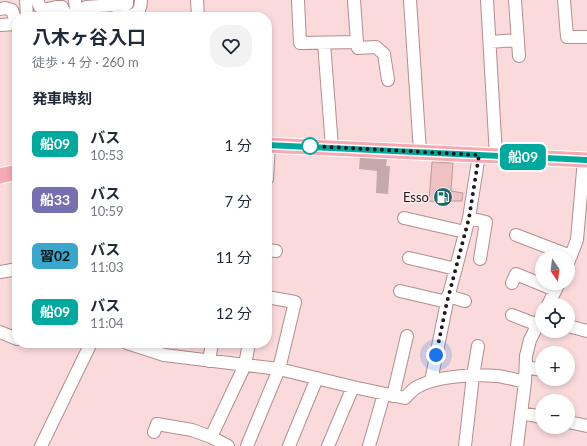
<!DOCTYPE html>
<html lang="ja">
<meta charset="utf-8">
<style>
body{margin:0;font-family:Lato,"Noto Sans JP",sans-serif;background:#f2f2f3;color:#1f2937;height:100vh;display:flex;flex-direction:column;font-size:15px;white-space:nowrap}
*{box-sizing:border-box;margin:0}
p{font-size:13px;color:#747a83}
.icon{flex:none;width:22px;height:22px;fill:none;stroke:currentColor;stroke-width:2;stroke-linecap:round;stroke-linejoin:round}
.map{position:relative;flex:1;overflow:hidden}
.panel{position:absolute;left:12px;top:12px;width:260px;height:336px;display:flex;flex-direction:column;background:#fff;border-radius:16px;box-shadow:0 2px 6px #0003}
.panel>*{flex:none}
.badge{padding:0 8px;border-radius:6px;font-size:14px;line-height:26px}
.needle{width:26px;rotate:166deg}
.controls{position:absolute;left:535px;top:250px;display:grid;gap:8px}
.controls a{display:grid;place-items:center;width:40px;height:40px;border-radius:50%;background:#fff;box-shadow:0 2px 6px #0003;font-size:20px}
.you{position:absolute;width:20px;height:20px;margin:-10px;border:3px solid #fff;border-radius:50%;background:#1a73e8;box-shadow:0 0 0 6px #1a73e833}
.map>.badge{position:absolute;translate:-50% -50%;box-shadow:0 0 0 2px #fff}
h2{padding:0 20px;font-size:15px;line-height:36px}
.round{display:grid;place-items:center;flex:none;width:42px;height:42px;border-radius:16px;background:#f2f2f3}
.overview{display:flex;align-items:center;justify-content:space-between;height:68px;padding:0 20px}
h1{font-size:19px;font-weight:700;line-height:30px}
ul{padding:0;list-style:none}
li{display:flex;align-items:center;gap:12px;height:56px;padding:0 20px}
li div{flex:1}
li b{display:block;font-size:15px}
li em{font-style:normal}
li .badge{min-width:44px;font-weight:700;text-align:center}
.map>svg:first-child{display:block}
.green{fill:#c6a9aa}
.building{fill:#eec1c3;stroke:#be9899}
.lines{fill:none;stroke-linecap:round;stroke-linejoin:round}
.minor-casing{stroke:#b38d8f;stroke-width:14}
.major-casing{stroke:#fff;stroke-width:17}
.minor{stroke:#fff;stroke-width:12}
.major{stroke:#f6a9b2;stroke-width:15}
.line-casing{stroke:#fff;stroke-width:9}
.line{stroke:#00a99d;stroke-width:6}
.walk{stroke:#251718;stroke-width:4;stroke-dasharray:0 7.2}
.stop-dot{fill:#fff;stroke:#00a99d;stroke-width:2}
.labels{text-anchor:middle;dominant-baseline:central;stroke-width:3;stroke-linejoin:round;paint-order:stroke}
.poi-label{font-size:13px;fill:#251718;stroke:#fdeced;text-anchor:end}
</style>
<div class="map">
<svg width="587" height="446" viewBox="0 0 587 446">
<rect width="100%" height="100%" fill="#fbdadc"/>
<path class="green" d="M360 156 387 159 386 166H390L388 194 376 193 377 171 359 169Z"/>
<path class="building" d="M432 162 453 163 451 191 463 193 462 201H451V203L429 201Z"/>
<g class="lines">
<g class="minor-casing">
<path id="minor" d="M26 0 27 17
M37 0 40 7 44 10 56 7H62L67 17
M75 0 77 17
M197 0 198 17
M298 0 300 43 357 42 354 0
M410 0 420 152
M487 0 496 156
M515 0 519 56
M564 0 567 37H587
M0 9 5 8 12 10 15 19 16 24
M87 17 86 7 127 4V0
M115 17C129 16 141 18 141 0
M0 25 17 24
M357 42 358 48 376 47 384 54 388 80
M490 42 518 40
M324 43 332 147
M267 179 269 145
M404 218 465 232
M469 218 486 222 480 259
M516 235 571 256
M267 250 276 251
M409 258 456 269
M568 263 577 240 584 159
M0 272 17 269
M512 283 516 274 555 290
M400 291 447 302
M448 296 465 301
M548 305 558 285
M512 315 538 325
M568 326 587 331
M0 332 17 339
M127 343 164 355 279 369 353 387 405 398C409 394 412 390 417 387 436 376 475 374 497 376 506 377 516 380 525 382
M209 361 212 343
M526 367 542 370
M431 381 447 302 469 218 479 155
M393 396 407 336
M521 413 542 417
M568 422 587 426
M154 432 157 424 192 430 211 437 228 446
M211 437 245 365 249 343
M41 446 91 343
M247 446 279 369 295 302 267 297
M289 446 317 378
M328 446 353 387
M369 446 384 394
M465 446 473 376 478 346
M517 446 525 382 526 356 530 340 542 316"/>
</g>
<g class="major-casing">
<path id="major" d="M267 145 587 160
M0 176 17 172"/>
</g>
<use href="#minor" class="minor"/>
<use href="#major" class="major"/>
</g>
<g class="lines">
<g class="line-casing">
<path id="line" d="M267 145 587 160"/>
</g>
<use href="#line" class="line"/>
<path class="walk" d="M310 146 479 155 469 218 447 302 436 355"/>
</g>
<defs>
<g id="fuel-disc" transform="scale(1)"><circle r="9.5" fill="#1c6968" stroke="#fdeced"/><path d="M-5.5-6h7V0h2V4h1.3V-2.5L3-4.5l.8-.8L6-3V5H2.5V1h-1V6h-7ZM-4.2-4.7v3.2H.2V-4.7Z" fill="#fff"/></g>
</defs>
<g fill-rule="evenodd">
<use href="#fuel-disc" x="443" y="197"/>
</g>
<circle class="stop-dot" cx="310" cy="146" r="8"/>
<g class="labels">
<g class="poi-label">
<text x="429" y="197">Esso</text>
</g>
</g>
</svg>
<div class="controls">
<a><svg class="needle" viewBox="-14 -14 28 28"><path d="M0-13l5 13h-10z" fill="#e53935"/><path d="M0 13l5-13h-10z" fill="#747a83"/></svg></a>
<a><svg class="icon" aria-label="locate" viewBox="0 0 24 24"><circle cx="12" cy="12" r="6"/><path d="M12 2v4M12 18v4M2 12h4M18 12h4"/></svg></a>
<a>+</a>
<a>−</a>
</div>
<div class="you" style="left:436px;top:355px"></div>
<b class="badge" style="left:523px;top:157px;background:#00a99d;color:#fff">船09</b>
<section class="panel">
<div class="overview"><div><h1>八木ヶ谷入口</h1><p>徒歩 · 4 分 · 260 m</p></div><a class="round"><svg class="icon" aria-label="heart" viewBox="0 0 24 24"><path d="M12 20l-8-8c-3-5 5-10 8-4 3-6 11-1 8 4z"/></svg></a></div>
<h2>発車時刻</h2>
<ul>
<li><span class="badge" style="background:#00a99d;color:#fff">船09</span><div><b>バス</b><p>10:53</p></div><em>1 分</em></li>
<li><span class="badge" style="background:#7670b3;color:#fff">船33</span><div><b>バス</b><p>10:59</p></div><em>7 分</em></li>
<li><span class="badge" style="background:#39a7cc;color:#111">習02</span><div><b>バス</b><p>11:03</p></div><em>11 分</em></li>
<li><span class="badge" style="background:#00a99d;color:#fff">船09</span><div><b>バス</b><p>11:04</p></div><em>12 分</em></li>
</ul>
</section>
</div>
